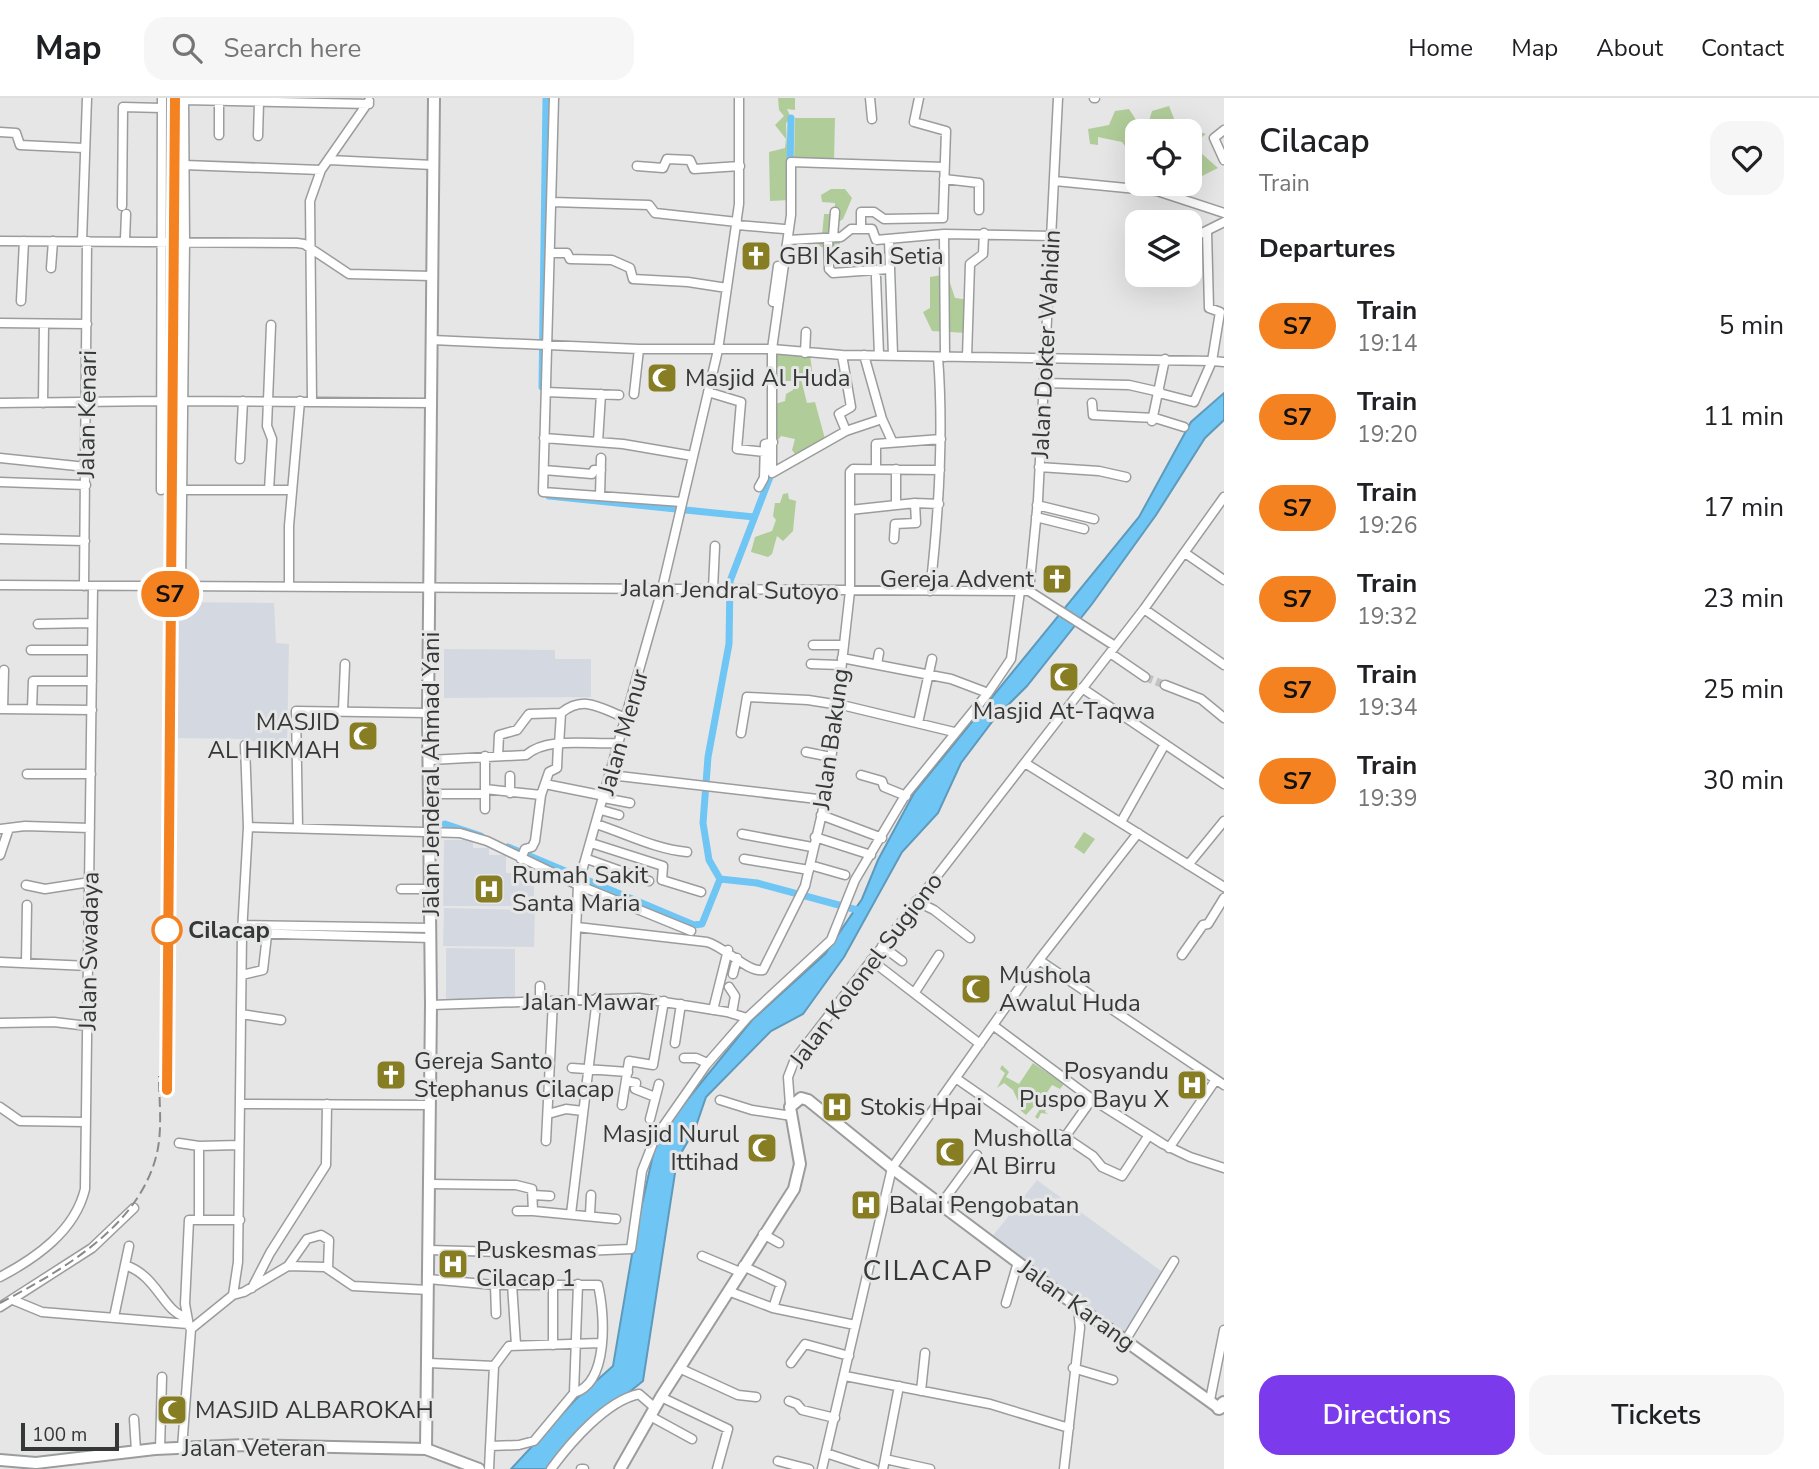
<!DOCTYPE html>
<style>
body{margin:0;font-family:"Nunito Sans",sans-serif;background:#f6f6f6;color:#202124;height:100vh;display:flex;flex-direction:column;font-size:26px;white-space:nowrap}
*{box-sizing:border-box;margin:0}
p{font-size:23px;color:#757577}
.icon{flex:none;width:38px;height:38px;fill:none;stroke:currentColor;stroke-width:2;stroke-linecap:round;stroke-linejoin:round}
.map{position:relative;flex:1;overflow:hidden}
.panel{display:flex;flex-direction:column;background:#fff;width:595px}
.panel>*{flex:none}
.badge{padding:0 14px;border-radius:23px;font-size:24px;line-height:46px}
.tools{position:absolute;left:1125px;top:21px;display:grid;gap:14px}
.tools a{display:grid;place-items:center;width:77px;height:77px;border-radius:14px;background:#fff;box-shadow:0 7px 28px #0002;font-size:35px}
.scale{position:absolute;left:21px;bottom:18px;width:98px;box-sizing:border-box;padding-left:7px;border:4px solid #363737;border-top:0;font-size:19px;line-height:24px;white-space:nowrap;color:#363737;-webkit-text-stroke:5px #e6e6e7;paint-order:stroke}
.map>.badge{position:absolute;translate:-50% -50%;box-shadow:0 0 0 4px #fff}
h2{padding:0 35px;font-size:26px;line-height:63px}
.round{display:grid;place-items:center;flex:none;width:74px;height:74px;border-radius:21px;background:#f6f6f6}
.summary{display:flex;align-items:center;justify-content:space-between;height:119px;padding:0 35px}
h1{font-size:33px;font-weight:600;line-height:52px}
.cta{display:flex;gap:14px;margin-top:auto;padding:14px 35px}
.cta a{flex:1;height:80px;border-radius:21px;background:#7c3aed;color:#fff;font-size:28px;font-weight:600;line-height:80px;text-align:center}
.cta a+a{background:#f6f6f6;color:#202124}
ul{padding:0;list-style:none}
li{display:flex;align-items:center;gap:21px;height:91px;padding:0 35px}
li div{flex:1}
li b{display:block;font-size:26px}
li em{font-style:normal}
li .badge{min-width:77px;font-weight:700;text-align:center}
header{display:flex;align-items:center;gap:42px;box-sizing:border-box;height:98px;padding:0 35px;background:#fff;border-bottom:2px solid #e0e0e0}
header strong{font-size:33px}
nav{display:flex;gap:38px;margin-inline-start:auto;font-size:24px}
.search{width:490px;height:63px;background:#f6f6f6;display:flex;align-items:center;gap:18px;box-sizing:border-box;padding:0 24px;border-radius:21px;color:#757577;font-size:26px}
main{display:flex;flex:1;min-height:0}
.map>svg:first-child{display:block}
.built{fill:#d4d9e1}
.green{fill:#b0cc98}
.water{fill:#6fc5f3;stroke:#5e9abb;stroke-width:2}
.lines{fill:none;stroke-linecap:round;stroke-linejoin:round}
.canal{stroke:#6fc5f3;stroke-width:7}
.minor-tunnel{stroke:#c3c3c4;stroke-width:8;stroke-dasharray:8 4;stroke-linecap:butt}
.minor-casing{stroke:#9b9c9d;stroke-width:11}
.major-casing{stroke:#9b9c9d;stroke-width:14}
.highway-casing{stroke:#9b9c9d;stroke-width:16}
.minor{stroke:#fff;stroke-width:8}
.major{stroke:#fff;stroke-width:10}
.highway{stroke:#fff;stroke-width:12}
.rail{stroke:#8a8a8b;stroke-width:2;stroke-dasharray:10 5;stroke-linecap:butt}
.line-casing{stroke:#fff;stroke-width:16}
.line{stroke:#f58220;stroke-width:10}
.stop-dot{fill:#fff;stroke:#f58220;stroke-width:3.5}
.labels{text-anchor:middle;dominant-baseline:central;stroke-width:6;stroke-linejoin:round;paint-order:stroke}
.poi-label{font-size:24px;fill:#363737;stroke:#e6e6e7;text-anchor:start}
.street-label{font-size:24px;fill:#363737;stroke:#e6e6e7}
.stop-label{font-size:24px;font-weight:bold;fill:#363737;stroke:#e6e6e7;text-anchor:start}
.quarter-label{font-size:28px;letter-spacing:2px;fill:#363737;stroke:#e6e6e7}
</style>
<header>
<strong>Map</strong>
<div class="search"><svg class="icon" aria-label="search" viewBox="0 0 24 24"><circle cx="10" cy="10" r="6"/><path d="M15 15l6 6"/></svg>Search here</div>
<nav><a>Home</a><a>Map</a><a>About</a><a>Contact</a></nav>
</header>
<main>
<div class="map">
<svg width="1224" height="1371" viewBox="0 0 1224 1371">
<rect width="100%" height="100%" fill="#e6e6e7"/>
<path class="built" d="M174 504 274 505 276 545 289 546 287 650 243 641 172 640Z
M444 551 555 552V561H591V599L444 600Z
M444 742H473V750H489V757H506V775H534V808H443Z
M444 810 535 812 534 849 443 848Z
M446 850 515 851V903L446 902Z
M1037 1082 1168 1178 1129 1241 991 1140Z"/>
<path class="green" d="M778 0H795V12L787 11 791 20 786 25 789 102 770 103 769 54 785 50 786 41 775 27 784 18 779 12Z
M1169 8 1179 33H1138L1134 75H1129L1130 55 1122 44 1098 39V47L1090 46 1088 31 1109 27 1115 13 1129 11 1140 28 1149 23 1152 13Z
M795 20H835L834 63H794Z
M1192 31 1206 36 1192 47 1218 70 1190 84V33H1185Z
M831 91H845L852 100 843 121 836 126 835 136 840 145 839 149 824 150 815 146 816 141 822 138 824 116H835V105L822 104 821 97Z
M947 176 955 200 963 201 969 207 967 235 932 233 923 214 930 210V179Z
M775 257H810L813 279 801 281 807 305 815 304 825 341 798 360 792 352 795 341 781 338 774 347 775 306 785 303 786 296 793 292 792 283H775Z
M788 395 789 401 796 403 793 433 783 443 777 438 772 456 768 459 751 454 755 439 772 433 776 422 773 418 775 405H780L783 396Z
M1084 734 1095 741 1084 756 1074 749Z
M1033 965 1064 986 1060 991 1052 987 1044 999 1049 1003 1045 1014 1048 1016 1041 1015 1038 1021 1035 1019 1040 1011 1035 1007 1026 1017 1019 1011 1027 999 1023 997 1018 1003 1013 992 1004 985 997 990 1005 975 1000 971 1002 967 1009 974 1006 979 1019 986Z"/>
<path class="water" d="M1224 295V322L1205 340 1156 417 1092 506 1027 588 995 620 961 665 938 715 902 754 844 859 803 916 771 933 706 999 695 1031 677 1062 643 1283 585 1330 551 1371H511L576 1301 613 1268 636 1133 657 1039 752 922 825 856 862 801 878 762 914 695 1139 419 1191 324Z"/>
<g class="lines">
<path class="canal" d="M790 68 791 20
M542 289 546 0
M770 370V379L730 483 729 546 708 659 703 725 709 762 720 781 757 785 861 813
M549 398 754 419
M445 726 481 738
M508 749 694 827 702 826 720 781"/>
<path class="minor-tunnel" d="M1145 579 1165 587"/>
<g class="minor-casing">
<path id="minor" d="M554 0 543 394 682 404
M870 0 872 21
M1094 0H1095
M184 2 369 6
M219 3V37
M1224 32 1214 40 1224 62
M0 34 16 35 20 47 84 50
M258 38 259 4
M329 62 433 67
M184 67 321 72 310 103 312 302
M637 68 663 70 667 61 690 62 694 71 740 68
M321 72 369 3
M944 81 979 85V112
M1055 83 1157 93 1224 115
M552 104 649 107 655 115 737 124
M122 108 123 9 162 10
M737 127 784 131
M861 131V114H874L884 121 943 120 946 33 914 24 919 0
M944 136 945 259
M833 139 835 114
M828 140 829 171 833 175 889 171
M889 141 893 257
M1190 141 1224 124
M125 142 126 116
M788 142 841 139 851 131H872L876 142 944 136 1052 138
M0 143 297 145 304 146 349 176 432 178
M82 143 87 0
M551 155H567L570 161 612 162 630 170 633 181 688 184 727 190
M51 170 53 143
M876 179 879 257
M21 203 24 143
M773 204 778 168
M0 225 87 226
M432 242 639 251H772L842 257 1212 263 1220 214 1209 210 1207 133
M805 255 806 234
M842 257 851 309 839 316 846 333 772 375V251L791 117V64L944 69
M967 259 970 166 983 156 984 135
M1043 285 1129 287 1160 294
M546 294 619 297
M708 294 741 304 737 351 765 354
M1159 295 1194 304 1212 263 1224 264
M634 296 639 251
M182 303 432 305
M0 305 160 303
M43 305 44 226
M1092 305 1093 317 1155 320 1184 329
M882 321 892 343
M1152 323 1165 261
M846 333 882 321 864 257
M544 340 623 346 693 358
M598 344 601 296
M0 360 86 369
M240 361 243 303
M1039 369 1099 373 1126 379
M876 371V346L941 341
M544 372 592 376 594 372H601
M0 384 86 387
M759 389 764 380 765 346 773 344
M161 392 162 0
M181 392H292
M269 392 272 341 267 328 271 227
M600 398 601 360
M896 406V371
M1037 407 1094 421
M850 412 915 405
M1036 419 1084 431
M0 441 85 443
M894 441 895 426 916 425 915 405 939 406
M1185 455 1224 482
M0 487 1029 493
M181 487 185 144 184 0
M289 487V428L300 303
M84 488 87 143
M713 491 715 448
M930 493C939 415 944 337 938 259
M1029 493 1038 402 1058 0
M1029 493 1115 548
M1144 511 1224 567
M38 526 91 525
M813 547H844
M31 552H92
M1110 555 1145 579
M842 560 951 581 988 595
M811 566 841 567
M877 566 879 555
M1165 587 1201 601 1224 620
M1082 590 1224 686
M0 611 92 612
M3 611 4 572
M32 611 33 583H92
M343 612 345 566
M561 615C585 596 601 611 626 620
M918 625 932 561
M741 635 747 599 808 602 846 608 954 634
M806 654 831 659
M485 658V711
M498 658 499 637 517 632 529 616 561 615 559 647
M430 662 526 657C548 638 590 647 619 645
M1025 665 1224 789
M27 676H91
M610 677 826 702
M861 677 882 683 884 689 906 698
M545 686 605 698
M485 691 541 697
M510 695V678
M430 696H485
M604 700 630 705
M601 712 619 717
M821 717 882 740
M1121 724 1165 646
M596 726C627 736 655 751 687 754
M248 729 460 735 487 743 578 787 573 901
M298 729 296 613 428 615
M0 731 25 728 90 730
M742 736 812 749
M815 739 871 757
M591 745 663 768 662 782 701 794
M0 757 9 730
M521 761 525 751 532 749 535 743 541 697 549 674 557 670 558 647
M587 761 649 783
M744 761 809 772
M810 767 845 777
M1188 767 1224 723
M26 787 45 791 90 784
M401 791H431
M916 803 934 812 970 840
M244 827 431 830
M577 829 707 844C725 849 748 875 763 872L805 788 828 690 850 493V374L853 371 940 372
M691 833 578 787 662 491 718 252 739 106V0
M242 835 431 840
M882 848 902 863
M1182 857 1203 827 1208 826 1224 800
M871 862 980 946
M1039 862 1224 987
M0 864 89 868
M26 865 27 807
M733 876 737 860
M242 877 263 872 267 837
M540 888V904
M729 889 735 898 732 915
M915 894 939 857
M431 907 639 900 727 914 747 920
M713 912 728 852
M241 916 281 922
M0 925 54 924 88 928
M994 928 1092 1001 1163 1046 1190 1059 1224 1070
M675 945 681 906
M684 960H696L707 965
M572 970 628 974
M957 981 1046 1043H1051L1058 1036 1065 1039
M626 983 636 985 635 991 655 999
M1092 1001 1065 1039 1093 1058 1102 1069 1122 1078 1149 1037
M720 1002 752 1012 792 1018
M240 1006 430 1007
M622 1007 629 963 653 967 664 903
M790 1007 788 979 795 961 1144 511 1224 399
M0 1009 20 1023 85 1024
M548 1016 566 1011 583 1013
M650 1021 659 986
M546 1043 553 903
M179 1045 199 1048
M1169 1050 1215 983
M429 1086 516 1087 532 1091 533 1113H517
M533 1097 550 1098
M941 1106 977 1057
M533 1113 616 1121
M571 1116 597 900
M590 1116 591 1097
M199 1121V1048L239 1047
M763 1136 779 1145
M429 1152 533 1155 631 1151 642 1073 655 1040 706 967 747 920 831 842 855 782 906 696 988 595 1011 561 1020 493
M702 1158 740 1174
M125 1167C158 1178 163 1214 186 1219
M288 1168 307 1141 321 1137 329 1142 328 1170
M743 1168 781 1186 773 1210
M0 1179C36 1160 75 1133 85 1091L93 488
M428 1181 495 1187H598C605 1216 609 1285 574 1295
M512 1186 516 1247
M553 1186V1247
M495 1187 496 1216
M252 1190 270 1155 326 1067 327 1006
M728 1193 773 1210 855 1227
M233 1197 244 1194 288 1168 325 1169 353 1188 428 1192
M13 1202 42 1214 188 1226
M1006 1205 1018 1164
M0 1209 92 1150 134 1110
M114 1219 129 1148
M189 1228 185 1206 189 1122H240
M1125 1243 1174 1163
M429 1265 494 1268 509 1248 601 1245
M791 1265 805 1246 849 1258
M679 1270 738 1297 756 1299
M1073 1270 1113 1282
M845 1278 990 1306 1069 1330
M921 1293 925 1255
M661 1299 728 1331 717 1371
M1210 1302 1224 1232
M789 1303 797 1306 802 1312 835 1320
M650 1318 692 1341
M134 1321 136 1353
M490 1348 519 1347 534 1343 574 1295 578 1186
M182 1350 191 1231 233 1197 238 1164 242 835 248 729 245 647
M160 1351 162 1279
M826 1355 874 1371
M885 1361 899 1288
M778 1363 809 1371
M489 1371 494 1268
M551 1371C570 1345 606 1303 639 1296L655 1310
M581 1371H584
M822 1371 892 1070 1039 862 1138 735
M883 1371 885 1361 930 1371
M1064 1371 1080 1230 1078 1210"/>
</g>
<g class="major-casing">
<path id="major" d="M426 1351 431 907 428 615 434 0
M0 1362 36 1365 155 1351 245 1347 426 1351 479 1371
M620 1371 661 1299 794 1091 800 1066 790 1009 801 1000 808 1002 892 1070 1052 1190 1219 1310"/>
</g>
<g class="highway-casing">
<path id="highway" d="M1219 1310 1224 1305"/>
</g>
<use href="#minor" class="minor"/>
<use href="#major" class="major"/>
<use href="#highway" class="highway"/>
<path class="rail" d="M167 991 175 0
M0 1205C61 1173 137 1130 156 1059 163 1033 159 1004 159 978"/>
</g>
<g class="lines">
<g class="line-casing">
<path id="line" d="M167 992 175 0"/>
</g>
<use href="#line" class="line"/>
</g>
<defs>
<g id="church-square" transform="scale(1.575)"><rect x="-9" y="-9" width="18" height="18" rx="4" fill="#877d23" stroke="#e6e6e7"/><path d="M-1.2-6h2.4v3.5h3.3v2.4h-3.3V6h-2.4V-.1h-3.3v-2.4h3.3Z" fill="#fff"/></g>
<g id="mosque-square" transform="scale(1.575)"><rect x="-9" y="-9" width="18" height="18" rx="4" fill="#877d23" stroke="#e6e6e7"/><path d="M3.5-4.9A6 6 0 1 0 3.5 4.9A5 5 0 1 1 3.5-4.9Z" fill="#fff"/></g>
<g id="hospital-square" transform="scale(1.575)"><rect x="-9" y="-9" width="18" height="18" rx="4" fill="#877d23" stroke="#e6e6e7"/><path d="M-5-5h3v3.5h4V-5h3V5h-3V1.5h-4V5h-3Z" fill="#fff"/></g>
</defs>
<g fill-rule="evenodd">
<use href="#church-square" x="756" y="158"/>
<use href="#mosque-square" x="662" y="280"/>
<use href="#church-square" x="1057" y="481"/>
<use href="#mosque-square" x="1064" y="579"/>
<use href="#mosque-square" x="363" y="638"/>
<use href="#hospital-square" x="489" y="791"/>
<use href="#mosque-square" x="976" y="891"/>
<use href="#church-square" x="391" y="977"/>
<use href="#hospital-square" x="1192" y="987"/>
<use href="#hospital-square" x="837" y="1009"/>
<use href="#mosque-square" x="762" y="1050"/>
<use href="#mosque-square" x="950" y="1054"/>
<use href="#hospital-square" x="866" y="1107"/>
<use href="#hospital-square" x="453" y="1166"/>
<use href="#mosque-square" x="172" y="1312"/>
</g>
<circle class="stop-dot" cx="167" cy="832" r="14"/>
<g class="labels">
<g class="poi-label">
<text x="779" y="158">GBI Kasih Setia</text>
<text x="685" y="280">Masjid Al Huda</text>
<text x="1034" y="481" text-anchor="end">Gereja Advent</text>
<text x="1064" y="613" text-anchor="middle">Masjid At-Taqwa</text>
<text x="340" y="624" text-anchor="end">MASJID<tspan x="340" dy="28">AL HIKMAH</tspan></text>
<text x="512" y="777">Rumah Sakit<tspan x="512" dy="28">Santa Maria</tspan></text>
<text x="999" y="877">Mushola<tspan x="999" dy="28">Awalul Huda</tspan></text>
<text x="414" y="963">Gereja Santo<tspan x="414" dy="28">Stephanus Cilacap</tspan></text>
<text x="1169" y="973" text-anchor="end">Posyandu<tspan x="1169" dy="28">Puspo Bayu X</tspan></text>
<text x="860" y="1009">Stokis Hpai</text>
<text x="739" y="1036" text-anchor="end">Masjid Nurul<tspan x="739" dy="28">Ittihad</tspan></text>
<text x="973" y="1040">Musholla<tspan x="973" dy="28">Al Birru</tspan></text>
<text x="889" y="1107">Balai Pengobatan</text>
<text x="476" y="1152">Puskesmas<tspan x="476" dy="28">Cilacap 1</tspan></text>
<text x="195" y="1312">MASJID ALBAROKAH</text>
</g>
<g class="street-label">
<text transform="translate(1046 246) rotate(-87)">Jalan Dokter Wahidin</text>
<text transform="translate(87 316) rotate(-89)">Jalan Kenari</text>
<text transform="translate(730 492) rotate(1)">Jalan Jendral Sutoyo</text>
<text transform="translate(623 634) rotate(-74)">Jalan Menur</text>
<text transform="translate(831 641) rotate(-82)">Jalan Bakung</text>
<text transform="translate(431 676) rotate(-90)">Jalan Jenderal Ahmad Yani</text>
<text transform="translate(89 853) rotate(-89)">Jalan Swadaya</text>
<text transform="translate(866 872) rotate(-53)">Jalan Kolonel Sugiono</text>
<text x="590" y="904">Jalan Mawar</text>
<text transform="translate(1077 1207) rotate(36)">Jalan Karang</text>
<text x="254" y="1350">Jalan Veteran</text>
</g>
<g class="stop-label">
<text x="188" y="832">Cilacap</text>
</g>
<g class="quarter-label">
<text x="928" y="1173">CILACAP</text>
</g>
</g>
</svg>
<div class="tools">
<a><svg class="icon" aria-label="locate" viewBox="0 0 24 24"><circle cx="12" cy="12" r="6"/><path d="M12 2v4M12 18v4M2 12h4M18 12h4"/></svg></a>
<a><svg class="icon" aria-label="layers" viewBox="0 0 24 24"><path d="M12 4l9 5-9 5-9-5zM3 14l9 5 9-5"/></svg></a>
</div>
<div class="scale">100 m</div>
<b class="badge" style="left:170px;top:496px;background:#f58220;color:#111">S7</b>
</div>
<section class="panel">
<div class="summary"><div><h1>Cilacap</h1><p>Train</p></div><a class="round"><svg class="icon" aria-label="heart" viewBox="0 0 24 24"><path d="M12 20l-8-8c-3-5 5-10 8-4 3-6 11-1 8 4z"/></svg></a></div>
<h2>Departures</h2>
<ul>
<li><span class="badge" style="background:#f58220;color:#111">S7</span><div><b>Train</b><p>19:14</p></div><em>5 min</em></li>
<li><span class="badge" style="background:#f58220;color:#111">S7</span><div><b>Train</b><p>19:20</p></div><em>11 min</em></li>
<li><span class="badge" style="background:#f58220;color:#111">S7</span><div><b>Train</b><p>19:26</p></div><em>17 min</em></li>
<li><span class="badge" style="background:#f58220;color:#111">S7</span><div><b>Train</b><p>19:32</p></div><em>23 min</em></li>
<li><span class="badge" style="background:#f58220;color:#111">S7</span><div><b>Train</b><p>19:34</p></div><em>25 min</em></li>
<li><span class="badge" style="background:#f58220;color:#111">S7</span><div><b>Train</b><p>19:39</p></div><em>30 min</em></li>
</ul>
<div class="cta"><a>Directions</a><a>Tickets</a></div>
</section>
</main>
